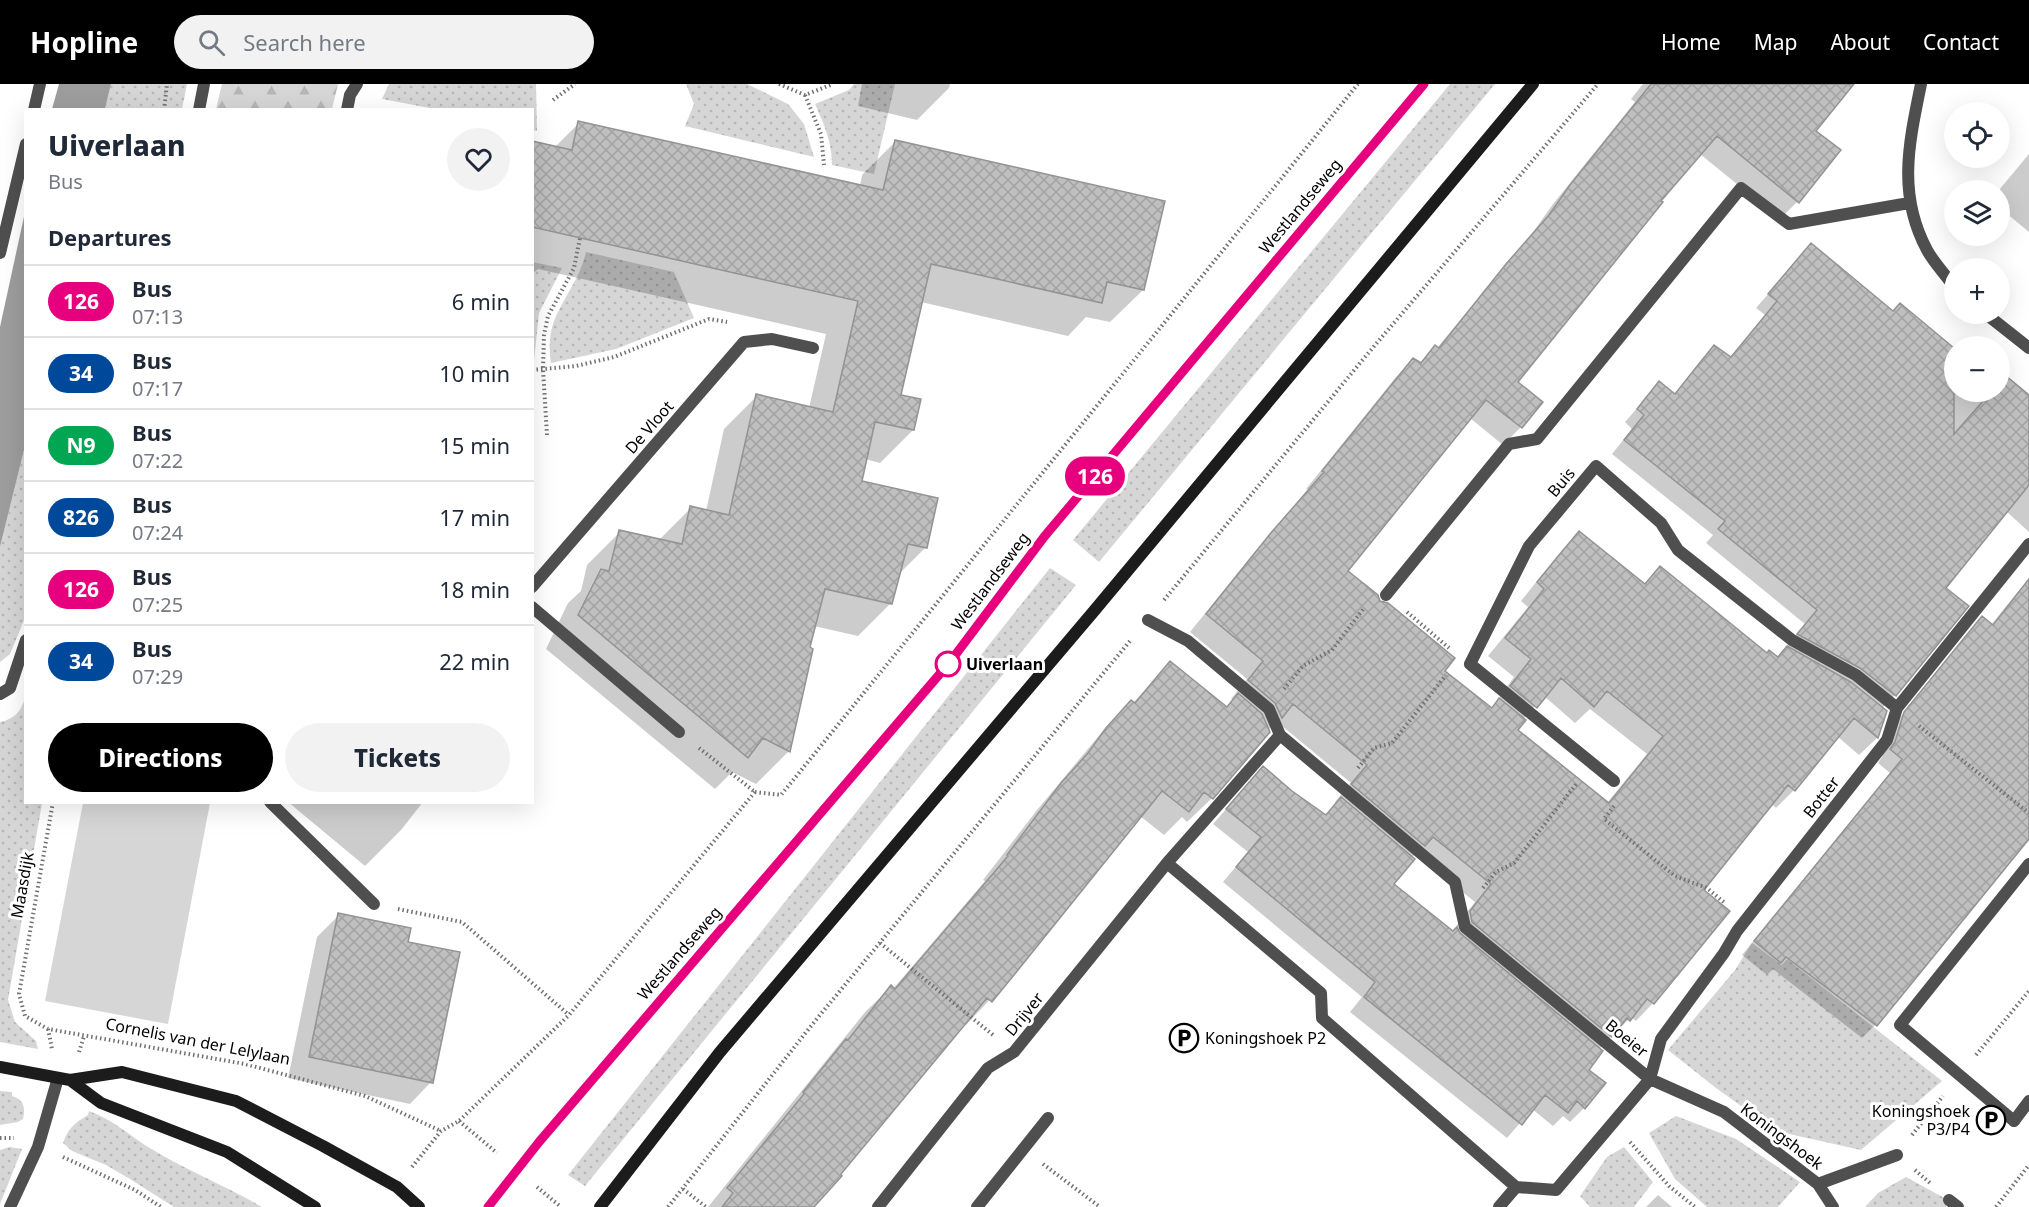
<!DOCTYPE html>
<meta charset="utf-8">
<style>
body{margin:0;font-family:"Noto Sans",sans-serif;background:#f2f2f3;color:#1f2937;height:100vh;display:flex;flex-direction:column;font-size:22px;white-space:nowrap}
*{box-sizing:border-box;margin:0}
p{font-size:20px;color:#747a83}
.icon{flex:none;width:33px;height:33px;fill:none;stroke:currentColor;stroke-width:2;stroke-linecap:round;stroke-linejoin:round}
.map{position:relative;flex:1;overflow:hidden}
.panel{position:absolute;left:24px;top:24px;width:510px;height:696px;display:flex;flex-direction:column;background:#fff;border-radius:0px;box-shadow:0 6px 24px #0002}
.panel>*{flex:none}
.badge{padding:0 12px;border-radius:20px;font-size:21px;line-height:39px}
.fabs{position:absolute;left:1944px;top:18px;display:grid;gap:12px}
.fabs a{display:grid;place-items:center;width:66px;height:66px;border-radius:50%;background:#fff;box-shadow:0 6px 24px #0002;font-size:30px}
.map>.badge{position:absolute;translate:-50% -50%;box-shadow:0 0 0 3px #fff}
h2{padding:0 24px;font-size:22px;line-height:54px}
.round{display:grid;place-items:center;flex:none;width:63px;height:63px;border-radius:32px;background:#f2f2f3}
.overview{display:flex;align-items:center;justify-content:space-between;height:102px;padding:0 24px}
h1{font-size:28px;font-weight:800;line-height:45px}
.action{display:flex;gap:12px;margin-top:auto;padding:12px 24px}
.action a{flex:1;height:69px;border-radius:36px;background:#000;color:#fff;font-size:24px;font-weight:800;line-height:69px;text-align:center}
.action a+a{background:#f2f2f3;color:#1f2937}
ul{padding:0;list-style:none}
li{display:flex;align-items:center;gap:18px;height:72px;padding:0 24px;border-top:2px solid #e0e1e3}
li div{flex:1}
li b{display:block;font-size:22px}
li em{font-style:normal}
li .badge{min-width:66px;font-weight:700;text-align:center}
header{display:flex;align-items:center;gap:36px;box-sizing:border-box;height:84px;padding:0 30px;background:#000;color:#fff}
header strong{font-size:28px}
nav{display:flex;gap:33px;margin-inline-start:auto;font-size:21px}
.search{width:420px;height:54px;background:#f2f2f3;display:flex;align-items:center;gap:15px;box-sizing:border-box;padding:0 21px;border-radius:33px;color:#747a83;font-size:22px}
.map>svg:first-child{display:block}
.grass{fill:url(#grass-dots)}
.forest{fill:url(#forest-firs)}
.garden{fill:#d6d6d6}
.water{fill:#9d9d9d}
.shadow{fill:#0003;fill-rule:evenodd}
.building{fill:url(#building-cross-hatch);stroke:#939393;stroke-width:1.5}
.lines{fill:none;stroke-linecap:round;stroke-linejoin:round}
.path{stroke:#717171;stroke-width:4;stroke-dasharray:1.5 3;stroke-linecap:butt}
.lane{stroke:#4f4f4f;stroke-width:12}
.street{stroke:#4f4f4f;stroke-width:12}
.secondary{stroke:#1c1c1c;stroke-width:12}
.line-casing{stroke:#fff;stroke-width:14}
.line{stroke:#e6007e;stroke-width:9}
.stop-dot{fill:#fff;stroke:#e6007e;stroke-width:3}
.labels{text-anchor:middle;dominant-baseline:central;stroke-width:6;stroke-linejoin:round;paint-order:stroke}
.street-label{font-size:16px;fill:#000;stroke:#fff}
.stop-label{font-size:16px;font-weight:bold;fill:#000;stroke:#fff;text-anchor:start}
.poi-label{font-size:16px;fill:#000;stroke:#fff;text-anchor:start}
</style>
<header>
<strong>Hopline</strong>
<div class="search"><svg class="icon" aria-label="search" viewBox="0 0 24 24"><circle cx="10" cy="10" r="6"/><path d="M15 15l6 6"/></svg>Search here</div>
<nav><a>Home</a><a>Map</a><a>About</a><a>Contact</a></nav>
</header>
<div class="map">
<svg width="2029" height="1123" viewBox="0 0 2029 1123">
<defs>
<pattern id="grass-dots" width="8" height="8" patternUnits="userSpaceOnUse" patternTransform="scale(1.5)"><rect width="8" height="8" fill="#d6d6d6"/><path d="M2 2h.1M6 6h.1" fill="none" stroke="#b6b6b6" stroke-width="1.8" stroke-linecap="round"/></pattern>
<pattern id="forest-firs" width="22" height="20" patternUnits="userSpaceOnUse" patternTransform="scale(1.5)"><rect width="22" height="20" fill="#d6d6d6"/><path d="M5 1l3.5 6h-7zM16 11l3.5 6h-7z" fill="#b6b6b6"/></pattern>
<pattern id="building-cross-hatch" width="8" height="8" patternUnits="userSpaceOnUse" patternTransform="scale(1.5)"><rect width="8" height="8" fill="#bfbfbf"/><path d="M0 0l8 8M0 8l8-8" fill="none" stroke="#a2a2a2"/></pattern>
</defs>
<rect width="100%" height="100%" fill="#fff"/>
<path class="grass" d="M111 0H187L182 25H105Z
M389 0H536L537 47 533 46 532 26 435 25 382 15Z
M686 0H747L788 20 804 40 814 73 685 42 694 20Z
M854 0H895L874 90 832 81C832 58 824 40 815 20L849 6Z
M1450 0H1495L1099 478 1073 456Z
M586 168 674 188 694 234 616 265 551 279C549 265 549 251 554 237 564 212 580 195 586 168Z
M532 178 562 184 539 229 534 277 533 278Z
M25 362V534L10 570 0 578V463Z
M1050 484 1076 501 585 1102 568 1091Z
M25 614 26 718 42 719 8 916 15 938 36 957 38 965 0 958V638C15 635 21 627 25 614Z
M1752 859 1782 881 1787 875 1942 997 1861 1066 1776 1047 1716 1004 1668 966 1735 886Z
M0 1007 12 1008V1012C23 1015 26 1023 23 1035L18 1038 0 1041Z
M89 1027C114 1036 131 1053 153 1066 188 1087 226 1102 262 1123H174L130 1095 106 1081 72 1067 63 1059C68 1045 74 1039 88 1031Z
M1676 1032 1736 1055 1800 1098 1778 1123H1707L1675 1095 1649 1049Z
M10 1063 22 1065 0 1120V1066Z
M1624 1063 1653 1098 1634 1123H1590L1580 1112 1607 1073Z
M1906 1093 1948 1116 1946 1123H1865L1878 1109Z"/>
<path class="forest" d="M222 0H338L332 25H216Z"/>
<path class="garden" d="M83 719H210L168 940 45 917Z"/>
<path class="water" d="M59 0H111L105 25H52Z
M25 128V362L0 463V243Z"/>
<path class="shadow" d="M862 0H950L949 4 917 36 858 22Z
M1643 0H1852L1814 47 1839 67 1797 118 1780 135 1700 70 1659 117 1516 298 1541 318 1521 343 1503 361 1470 334 1346 487 1379 518 1443 588 1491 625 1514 593 1488 572 1528 523 1521 517 1562 466 1579 449 1643 501 1660 484 1767 571 1777 574 1787 564 1786 563 1805 540 1706 459 1713 451 1612 370 1632 345 1625 338 1659 299 1674 311 1701 276 1714 263 1730 274 1765 231 1756 224 1811 161 1892 228 1900 221 1954 265V308H2000V298L2005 293 2029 312V448L2006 427 1944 504 1967 522 1895 611 1882 624 1886 627 1877 654 1859 671 1837 652 1794 706 1776 724 1771 719 1702 806 1653 919 1636 937 1631 933 1599 965 1587 986 1584 1024 1570 1038 1563 1032 1553 1042 1532 1025 1507 1054 1350 928 1362 913 1223 798 1248 768 1213 740 1249 699 1291 708 1324 732 1336 720 1335 718 1351 699 1276 637 1212 714 1187 738 1182 733 1164 751 1140 732 1013 891 966 941 963 939 814 1123H708L866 927 891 903 893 905 985 797 983 796 1037 726 1107 642 1131 618 1133 619 1170 579 1225 624 1233 616 1231 615 1247 595 1190 548 1253 470 1308 406 1306 405 1396 293 1413 276 1419 280 1435 263 1437 264 1531 151 1553 120 1635 18 1631 15ZM1544 612 1575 639 1590 625 1647 670 1607 719 1516 647 1523 635ZM1415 770 1475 818 1453 846 1454 850 1392 801Z
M579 39 860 102 862 91 895 58 1143 206 1110 238 1086 233 1068 252 921 218 899 312 919 317 913 346 880 379 865 375 860 398 926 463 899 490 891 519 858 552 814 542 789 667 756 700 732 688 715 705 546 565 568 519 581 507 587 481 620 448 658 457 691 424 706 427 724 345 757 312 809 324 826 250 538 185 532 190V59L554 64Z
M2029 70V148L2000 124 1999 106Z
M2029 494V754L1875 941 1862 954 1773 885 1767 891 1742 871 1890 689 1878 679 1882 673 1892 643 1969 547 1982 534 1991 541Z
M288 718H423L401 746 365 782Z
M339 831 431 998 410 1020 288 994 317 853Z
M1658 1111 1672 1123H1646Z"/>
<path class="building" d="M1651 0H1854L1816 47 1841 66 1799 119 1717 52 1661 117 1663 118 1518 298 1543 318 1522 344 1486 316 1348 487 1378 511 1380 517 1388 519 1455 574 1445 587 1492 624 1499 614 1526 636 1518 646 1609 719 1663 652 1607 607 1594 623 1561 594 1537 624 1510 602 1531 575 1505 554 1544 505 1537 498 1579 447 1645 500 1660 482 1767 569 1769 566 1778 573 1787 562 1851 598 1887 627 1878 654 1854 634 1795 707 1788 701 1704 806 1730 827 1654 920 1647 915 1630 937 1627 934 1612 953 1472 838 1470 827 1491 800 1433 753 1425 762 1351 700 1367 681 1293 620 1282 634 1275 619 1248 596 1263 577 1206 530 1270 450 1324 388 1322 387 1413 274 1421 279 1435 261 1439 264 1506 180 1549 131 1570 101Z
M578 37 883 106 895 56 1165 117 1144 206 1107 198 1102 219 931 180 901 311 921 315 914 346 875 338 862 397 938 414 927 464 908 460 892 520 825 505 810 563 813 565 790 668 763 654 748 674 578 531 601 485 609 487 619 446 682 460 690 422 729 431 756 310 833 328 858 217 532 143V57L572 66Z
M1811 159 1893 227 1900 219 1954 264V350L1991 308H2000V297L2005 291 2029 311V401L1946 504 1969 522 1896 612 1860 584 1797 550 1817 526 1718 445 1725 437 1624 356 1644 331 1637 325 1659 297 1675 310 1714 261 1731 273 1777 217 1768 210Z
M2029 495V755L1877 942 1786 873 1781 879 1754 857 1902 675 1890 665 1895 658 1904 628 1982 532 1993 541Z
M1170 577 1227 623 1238 609 1262 630 1270 648 1213 715 1204 708 1189 728 1162 707 1014 891 992 918 987 914 841 1090 842 1092 814 1123H722L733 1109 727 1104 804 1010 803 1008 846 955 848 956 891 901 895 905 935 858 1008 772 1007 771 1061 699 1088 669 1106 644 1131 616 1135 619Z
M1263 682 1292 707 1326 731 1341 713 1415 775 1394 800 1453 847 1457 843 1460 849 1603 967 1589 986 1606 999 1585 1025 1577 1017 1568 1029 1545 1011 1522 1041 1364 913 1375 898 1236 783 1261 753 1226 725Z
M338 829 411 844 408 858 460 868 433 999 309 973Z"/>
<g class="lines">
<path class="path" d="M779 0 805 11 833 0
M805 11 821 50 824 81
M553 16 575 0
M164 26 167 0
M532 286 576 282 614 273 709 235 727 238
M547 351 543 285 544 251 548 232 574 184 580 154
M1164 516 1370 267 1598 0
M1407 528 1449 564
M1284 605 1303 582 1332 566 1364 524
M1919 642 2029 729
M699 664 755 708
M1358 684 1374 664 1392 659 1446 591
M755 708 781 711 1358 0
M53 718 19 910 25 932 48 945 245 980 365 1012 441 1047
M1614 722 1604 735 1675 792 1707 804 1726 820
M1483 804 1496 788 1514 779 1577 699
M398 825 462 838 569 931
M880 859 993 951
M48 945 52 965
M79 968 84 952
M1976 971 2029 907
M459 1037 497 1069
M1912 1051 1943 1012
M0 1054H14
M1630 1058 1669 1102 1695 1123
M63 1073 135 1106 161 1123
M1043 1080 1100 1123
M412 1083 441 1047 459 1037 569 931 755 708
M1915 1086 1930 1099
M537 1103 561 1123
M683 1105 706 1123
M668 1123 815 937 1130 557
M1996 1123 2029 1081"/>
<path class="lane" d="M270 718 374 820
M2014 1037 1900 941 2029 780"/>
<path class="street" d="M1921 0C1909 59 1897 110 1927 166 1934 179 1946 191 1954 203
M34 26 40 0
M199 26 204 0
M347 26 350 11 357 0
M0 169 26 60
M1986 230 2029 264
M532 503 744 258 772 255 813 264
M1386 511 1509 360 1537 355 1741 104 1789 140 1909 119
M532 523 679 648
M1148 536 1188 557 1269 625 1280 651 1455 798 1465 843 1650 995 1724 1028 1818 1100 1897 1071
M0 610 10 604 26 556
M1614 697 1470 580 1529 462 1596 382 1661 439 1678 466 1792 556 1856 591 1897 624
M1167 779 1321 909 1322 934 1516 1103 1556 1106 1650 995 1661 955 1724 869 1737 847 1887 656 1897 624 2029 460
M2014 1037 2029 1017
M1818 1100 1833 1123
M1949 1116 1958 1123
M10 1123 38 1063 58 994
M878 1123 988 984 1014 968 1167 779 1280 651
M977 1123 1048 1034
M1499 1123 1516 1103"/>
<path class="secondary" d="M0 983 70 996 122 988 236 1017 323 1062 397 1103 419 1123
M70 996 101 1019 227 1068 315 1123
M488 1123 539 1058 950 578 1044 453 1424 0
M600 1123 720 968 1094 527 1533 0"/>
</g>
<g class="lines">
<g class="line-casing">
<path id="line" d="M488 1123 539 1058 950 578 1044 453 1424 0"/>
</g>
<use href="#line" class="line"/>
</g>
<defs>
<g id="parking-ring" transform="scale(1.5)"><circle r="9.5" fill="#fff" stroke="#000" stroke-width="1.5"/><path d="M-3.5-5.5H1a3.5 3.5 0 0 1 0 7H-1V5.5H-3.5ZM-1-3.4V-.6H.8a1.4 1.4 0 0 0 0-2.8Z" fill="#000"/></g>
</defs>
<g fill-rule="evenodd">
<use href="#parking-ring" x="1184" y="954"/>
<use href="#parking-ring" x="1991" y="1036"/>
</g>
<circle class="stop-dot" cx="948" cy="580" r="12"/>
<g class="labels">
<g class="street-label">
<text transform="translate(1300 122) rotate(-50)">Westlandseweg</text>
<text transform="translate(649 343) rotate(-49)">De Vloot</text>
<text transform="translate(1561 398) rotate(-50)">Buis</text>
<text transform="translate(990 497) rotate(-53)">Westlandseweg</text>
<text transform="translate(1821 713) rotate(-52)">Botter</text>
<text transform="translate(22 801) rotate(-80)">Maasdijk</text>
<text transform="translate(679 869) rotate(-49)">Westlandseweg</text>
<text transform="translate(1024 930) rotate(-51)">Drijver</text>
<text transform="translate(1627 954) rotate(39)">Boeier</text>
<text transform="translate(198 957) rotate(11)">Cornelis van der Lelylaan</text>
<text transform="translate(1782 1052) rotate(37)">Koningshoek</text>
</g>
<g class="stop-label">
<text x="966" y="580">Uiverlaan</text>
</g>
<g class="poi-label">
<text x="1205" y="954">Koningshoek P2</text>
<text x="1970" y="1027" text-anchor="end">Koningshoek<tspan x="1970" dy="18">P3/P4</tspan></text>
</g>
</g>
</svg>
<div class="fabs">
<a><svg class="icon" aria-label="locate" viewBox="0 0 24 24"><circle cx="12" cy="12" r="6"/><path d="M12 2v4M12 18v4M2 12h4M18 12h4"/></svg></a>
<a><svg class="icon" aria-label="layers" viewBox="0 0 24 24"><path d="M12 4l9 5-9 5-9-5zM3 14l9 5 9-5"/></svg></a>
<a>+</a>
<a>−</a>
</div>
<b class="badge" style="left:1095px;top:392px;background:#e6007e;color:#fff">126</b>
<section class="panel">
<div class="overview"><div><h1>Uiverlaan</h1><p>Bus</p></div><a class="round"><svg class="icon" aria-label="heart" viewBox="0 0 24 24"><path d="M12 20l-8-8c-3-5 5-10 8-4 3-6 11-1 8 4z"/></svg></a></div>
<h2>Departures</h2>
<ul>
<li><span class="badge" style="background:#e6007e;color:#fff">126</span><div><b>Bus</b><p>07:13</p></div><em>6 min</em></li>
<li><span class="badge" style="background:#004899;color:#fff">34</span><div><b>Bus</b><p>07:17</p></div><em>10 min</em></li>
<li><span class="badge" style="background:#00a651;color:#fff">N9</span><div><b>Bus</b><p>07:22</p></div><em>15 min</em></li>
<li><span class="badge" style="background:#004899;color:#fff">826</span><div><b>Bus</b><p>07:24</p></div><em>17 min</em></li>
<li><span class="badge" style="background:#e6007e;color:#fff">126</span><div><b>Bus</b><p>07:25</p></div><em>18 min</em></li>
<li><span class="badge" style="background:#004899;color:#fff">34</span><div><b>Bus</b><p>07:29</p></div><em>22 min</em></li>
</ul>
<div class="action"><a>Directions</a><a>Tickets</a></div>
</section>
</div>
